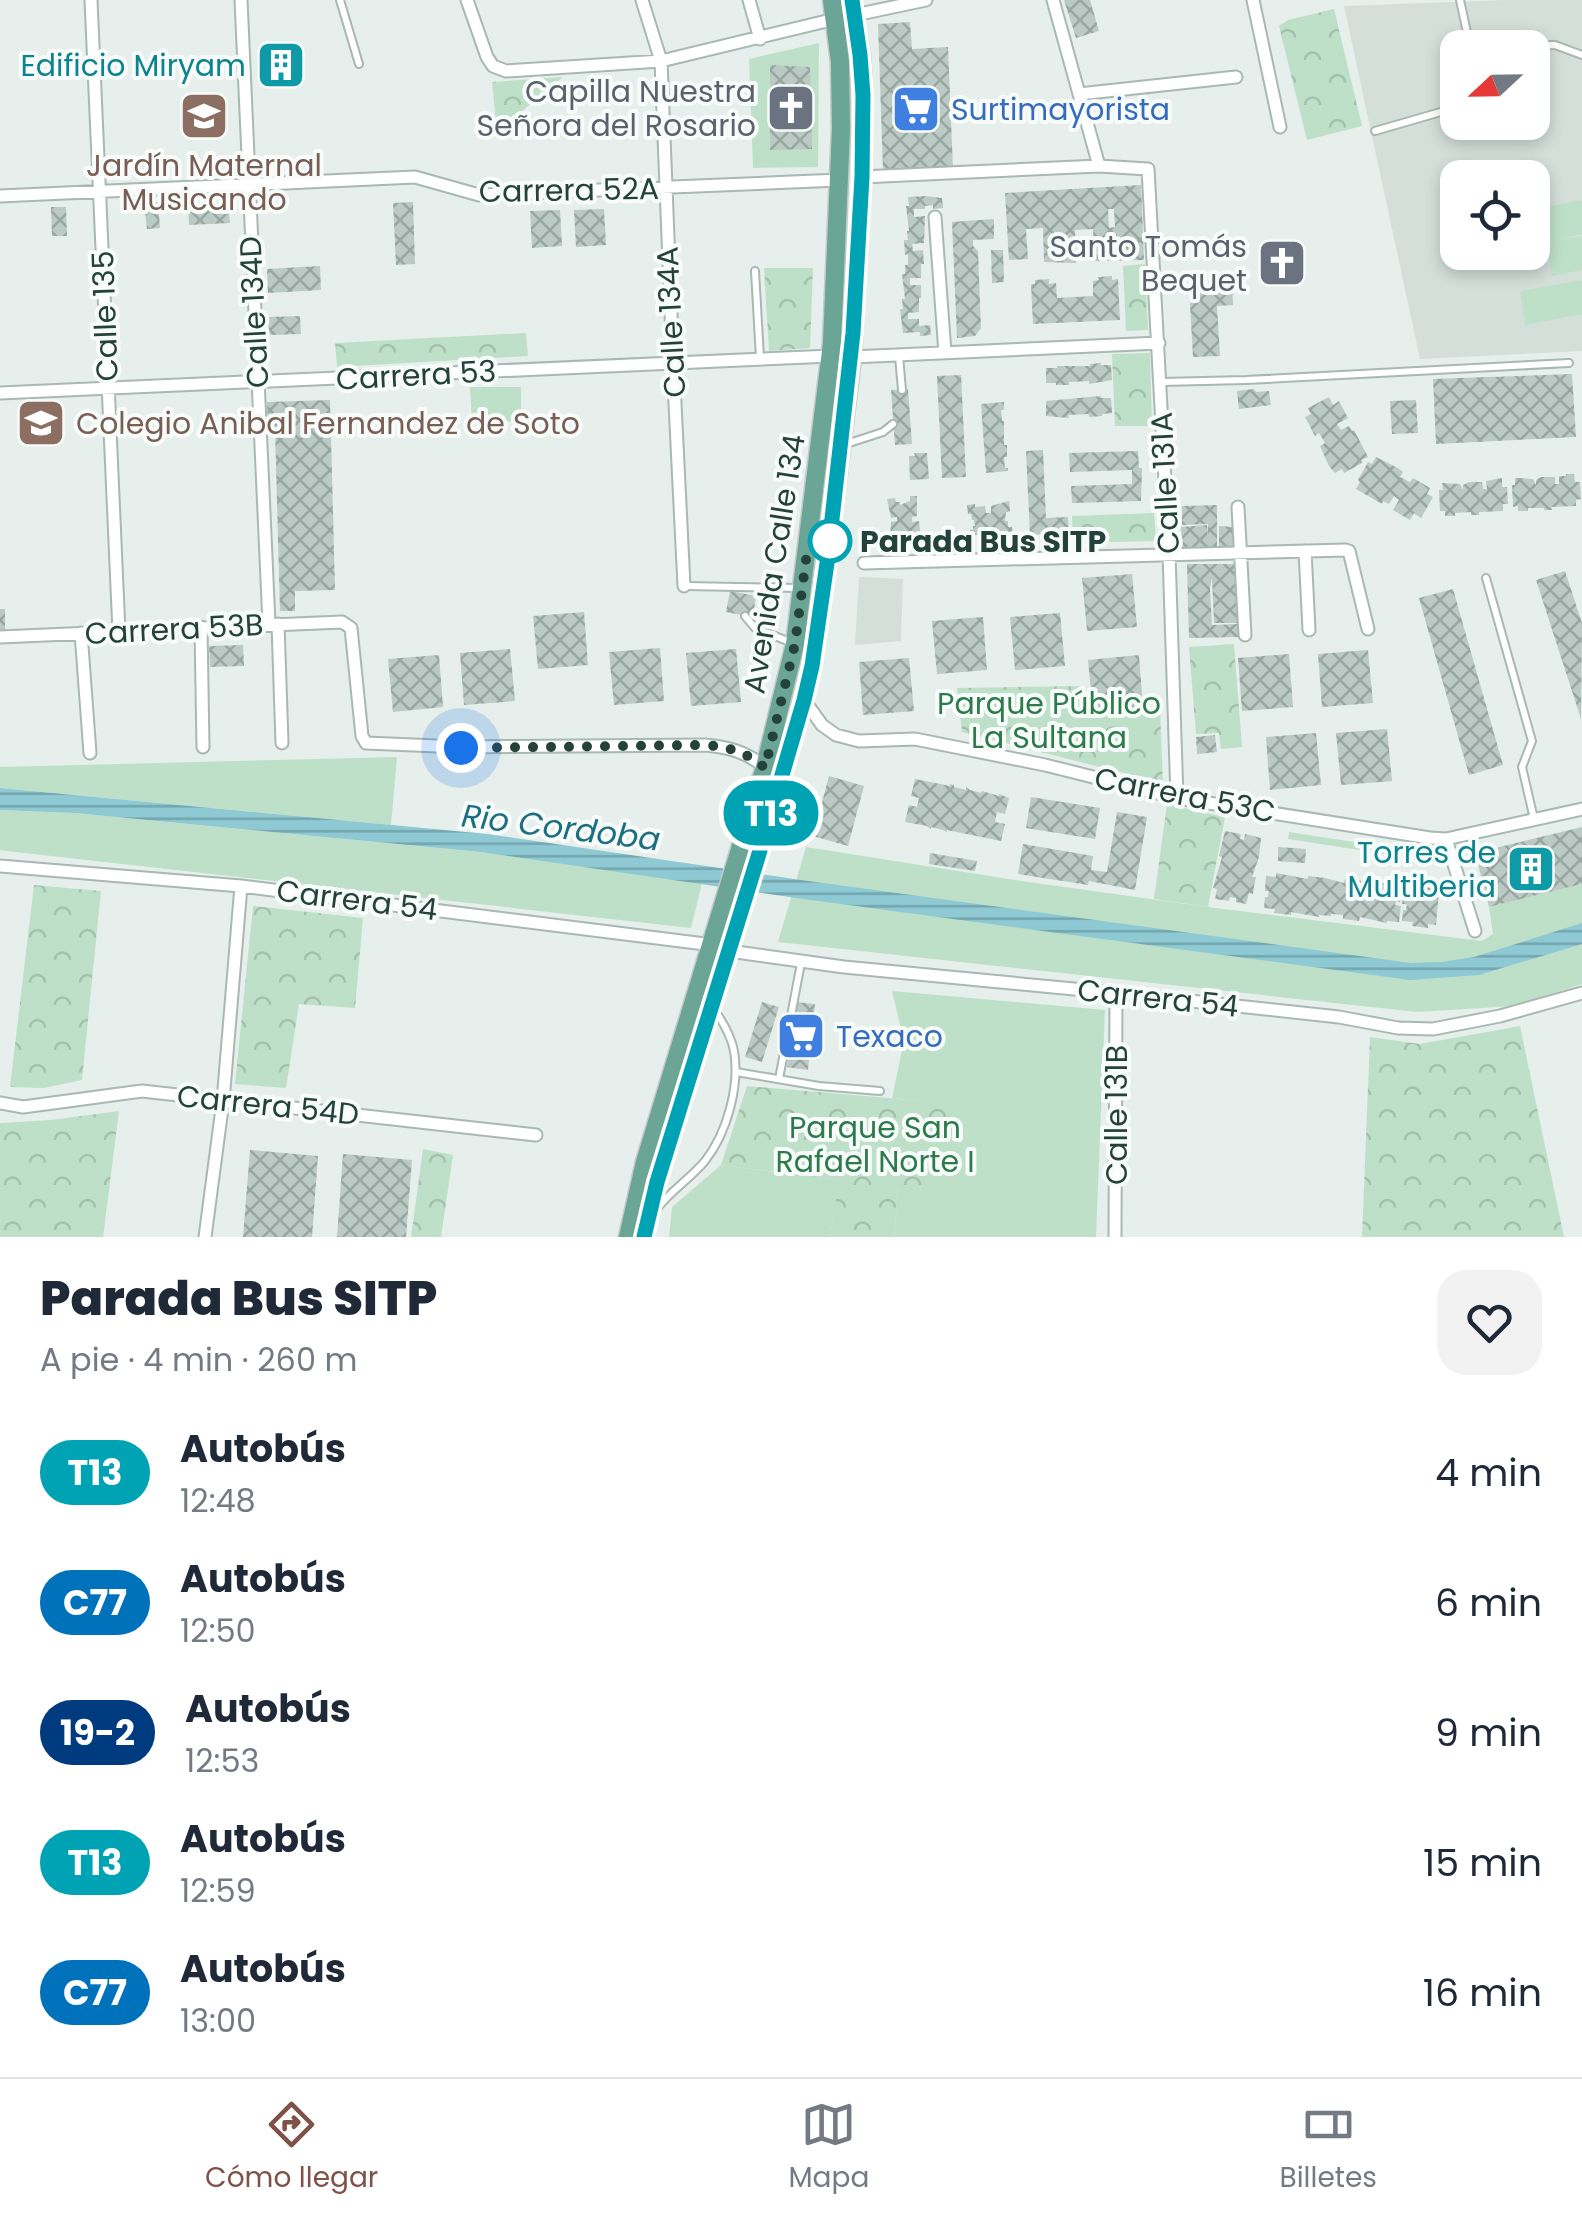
<!DOCTYPE html>
<html lang="es">
<meta charset="utf-8">
<style>
body{margin:0;font-family:Poppins,sans-serif;background:#f2f2f3;color:#1f2937;height:100vh;display:flex;flex-direction:column;font-size:38px;white-space:nowrap}
*{box-sizing:border-box;margin:0}
p{font-size:32px;color:#747a83}
.icon{flex:none;width:55px;height:55px;fill:none;stroke:currentColor;stroke-width:2;stroke-linecap:round;stroke-linejoin:round}
.map{position:relative;height:1237px;overflow:hidden}
.side{display:flex;flex-direction:column;background:#fff;flex:1}
.side>*{flex:none}
.badge{padding:0 20px;border-radius:32px;font-size:35px;line-height:65px}
.needle{width:65px;rotate:248deg}
.buttons{position:absolute;left:1440px;top:30px;display:grid;gap:20px}
.buttons a{display:grid;place-items:center;width:110px;height:110px;border-radius:20px;background:#fff;box-shadow:0 5px 15px #0003;font-size:50px}
.you{position:absolute;width:50px;height:50px;margin:-25px;border:8px solid #fff;border-radius:50%;background:#1a73e8;box-shadow:0 0 0 15px #1a73e833}
.map>.badge{position:absolute;translate:-50% -50%;box-shadow:0 0 0 5px #fff}
.round{display:grid;place-items:center;flex:none;width:105px;height:105px;border-radius:30px;background:#f2f2f3}
.overview{display:flex;align-items:center;justify-content:space-between;height:170px;padding:0 40px}
h1{font-size:48px;font-weight:800;line-height:75px}
ul{padding:0;list-style:none}
li{display:flex;align-items:center;gap:30px;height:130px;padding:0 40px}
li div{flex:1}
li b{display:block;font-size:38px}
li em{font-style:normal}
li .badge{min-width:110px;font-weight:700;text-align:center}
.tabs{display:flex;justify-content:space-around;align-items:center;height:140px;border-top:2px solid #e0e1e3;background:#fff;font-size:28px;color:#747a83}
.tabs a{display:grid;justify-items:center;gap:5px}
.tabs .current{color:#7f5249}
.map>svg:first-child{display:block}
.built{fill:#d4dfda;fill-rule:evenodd}
.green{fill:#bfe0c8}
.forest{fill:url(#forest-crowns)}
.water{fill:url(#water-rules)}
.building{fill:url(#building-cross-hatch);fill-rule:evenodd}
.lines{fill:none;stroke-linecap:round;stroke-linejoin:round}
.service-casing{stroke:#a8b8b2;stroke-width:10}
.minor-casing{stroke:#a8b8b2;stroke-width:15}
.primary-casing{stroke:#c2cac8;stroke-width:21}
.service{stroke:#fff;stroke-width:6}
.minor{stroke:#fff;stroke-width:11}
.primary{stroke:#6aa596;stroke-width:18}
.line-casing{stroke:#fff;stroke-width:22}
.line{stroke:#00a3b4;stroke-width:15}
.walk{stroke:#24423a;stroke-width:10;stroke-dasharray:0 18}
.stop-dot{fill:#fff;stroke:#00a3b4;stroke-width:5}
.labels{text-anchor:middle;dominant-baseline:central;stroke-width:8;stroke-linejoin:round;paint-order:stroke}
.culture-label{font-size:30px;fill:#0d838f;stroke:#f7fbf9;text-anchor:end}
.worship-label{font-size:30px;fill:#5b616d;stroke:#f7fbf9;text-anchor:end}
.shop-label{font-size:30px;fill:#366cbe;stroke:#f7fbf9;text-anchor:start}
.education-label{font-size:30px;fill:#785e54;stroke:#f7fbf9}
.street-label{font-size:30px;fill:#24423a;stroke:#f7fbf9}
.stop-label{font-size:30px;font-weight:bold;fill:#24423a;stroke:#f7fbf9;text-anchor:start}
.park-label{font-size:30px;fill:#2d7a4b;stroke:#f7fbf9}
.water-label{font-size:32px;font-style:italic;fill:#1c6f80;stroke:#f7fbf9}
</style>
<div class="map">
<svg width="1582" height="1237" viewBox="0 0 1582 1237">
<defs>
<pattern id="forest-crowns" width="20" height="18" patternUnits="userSpaceOnUse" patternTransform="scale(2.5)"><rect width="20" height="18" fill="#bfe0c8"/><path d="M2 6a3 3 0 1 1 6 0M12 15a3 3 0 1 1 6 0" fill="none" stroke="#a4c1ad"/></pattern>
<pattern id="water-rules" width="6" height="5" patternUnits="userSpaceOnUse" patternTransform="scale(2.5)"><rect width="6" height="5" fill="#8ec9d4"/><path d="M0 2.5h6" fill="none" stroke="#74a5ad"/></pattern>
<pattern id="building-cross-hatch" width="8" height="8" patternUnits="userSpaceOnUse" patternTransform="scale(2.5)"><rect width="8" height="8" fill="#bbcac4"/><path d="M0 0l8 8M0 8l8-8" fill="none" stroke="#98a6a0"/></pattern>
</defs>
<rect width="100%" height="100%" fill="#e6efeb"/>
<path class="built" d="M1506 0H1582V351L1420 359 1344 6ZM1458 48H1532V122H1458ZM1458 178H1532V252H1458Z
M859 577 903 579 901 641 855 645Z"/>
<path class="green" d="M819 43 818 167 753 168 749 59Z
M1582 200V234L1562 239 1582 236V270L1552 276 1547 242 1551 241 1546 207Z
M1582 280V314L1525 325 1520 291Z
M470 387H521V421L472 423Z
M397 757 391 825 0 788V767Z
M0 810 75 813 481 852 702 883 691 928 7 851 0 850Z
M1289 832 1438 855 1437 862 1288 839Z
M806 847 1015 880 1208 907 1482 941 1493 934 1489 907 1582 884V984L1513 1006 1417 1012 778 942Z
M892 991 1105 1010 1096 1237H894L898 1187 948 1104 892 1098 904 1041Z
M721 1165 840 1180 830 1237H669L672 1207Z"/>
<path class="forest" d="M1334 9 1362 126 1307 140 1279 26 1288 20Z
M563 77 497 132V133L492 82Z
M1145 264 1148 330 1126 331 1123 266Z
M764 268H813L810 348 769 351Z
M526 333 528 356 337 367 335 343Z
M1150 353 1152 426H1115L1112 354Z
M1154 513 1156 541 1073 543 1072 516Z
M1234 644 1242 747 1221 749 1219 733 1196 734 1189 647Z
M1082 686 1084 715 1160 709 1163 783 962 732 957 688Z
M1167 804 1225 817 1208 907 1154 899Z
M34 885 101 891 82 1080 44 1088 10 1087Z
M253 906 363 918 355 1008 299 1004 286 1088 235 1084Z
M1520 1026 1564 1237H1362L1370 1037 1420 1044Z
M747 1086 948 1103 941 1187 898 1188 894 1237H830L839 1180 721 1165Z
M119 1111 103 1237H0V1123L51 1120Z
M423 1149 453 1155 441 1237H411Z"/>
<path class="water" d="M0 788 487 834 801 880 1411 963 1441 962 1474 957 1582 923V944L1479 975 1410 980 796 898 481 852 75 813 0 810Z"/>
<path class="building" d="M1064 0H1090L1099 31 1076 38Z
M910 22 912 49 948 47 953 169 883 171 878 24Z
M303 57V72L258 73V58Z
M770 65 810 67 812 149 770 150Z
M186 107H223V125H186Z
M1141 185 1144 260 1094 261 1093 229 1075 230 1076 263 1044 262 1043 228 1026 229 1028 259 1009 260 1005 193ZM1108 209H1114L1115 227 1109 228Z
M925 196 942 198 943 208 933 209V205L925 206V209H914V217L925 216 924 243 912 244 913 251 923 250 924 264H921V278H910V285H921V298H919V312L908 313V319H919V326L930 325 931 335 920 336V332L903 333 900 309H903L902 299H905L902 274H905V265H908V254L905 255 904 240H908L907 231H909L906 206H909L908 197Z
M158 202 160 228 147 229 144 203Z
M413 202 415 264 396 265 393 203Z
M228 203 230 223 189 225 188 205Z
M51 207H66L67 236H52Z
M604 209 606 245 576 247 574 210Z
M560 210 562 246 532 248 530 211Z
M994 219V239L973 240V246L978 251 981 328 975 336 957 338 952 222Z
M991 250H1003L1004 282 992 283Z
M320 266 321 290 268 293 267 269Z
M1112 276V280L1118 279 1120 320 1033 324 1031 284H1035V280L1049 279V284L1056 283 1057 298 1093 296V281L1099 280 1098 277Z
M1232 278 1233 305 1217 306 1220 356 1193 357 1189 286 1208 285V280Z
M300 316 301 334 269 335 268 317Z
M1101 363V365H1111L1112 380 1089 384V381L1069 382V385H1056V383H1046V368H1057V366H1090V364Z
M1572 374 1576 437 1436 444 1433 379Z
M961 375 966 477 942 478 937 376Z
M908 389 912 444 895 445 891 390Z
M1254 389 1256 392 1269 391 1271 405 1239 409 1237 391Z
M1101 396V398H1111L1112 413 1102 414V416L1089 417V414L1068 415 1069 418 1046 416V401Z
M1329 397 1333 405 1339 401 1348 418 1337 424 1341 430 1349 426 1352 431 1354 430 1368 457 1361 460 1362 463 1344 473 1342 469 1335 473 1329 466 1320 446 1325 443 1319 433 1315 436 1305 417 1311 414 1308 408Z
M330 400 335 590 295 591V611H280L275 429H268L267 402Z
M1416 400 1418 433 1392 434 1390 401Z
M1004 402V410H1001L1002 421H1004V445H1007V457H1004L1005 468H1008V471L986 473 981 404Z
M1043 450 1046 518 1068 517 1069 533 1030 535 1026 451Z
M1138 451 1139 468H1142L1141 501 1072 503 1071 486 1132 484V470L1070 472 1069 453Z
M914 453H927L929 479 910 480 909 456H915Z
M1376 457 1398 468 1403 472 1400 477 1410 482 1413 478 1430 488 1427 494 1433 497 1421 518 1414 513 1410 520 1393 510 1399 500 1394 496 1389 504 1383 501 1382 504 1356 489 1360 482 1358 480 1368 462 1372 464Z
M1566 474H1574L1575 482H1580L1581 499 1576 500V506L1551 507 1552 510H1544V508H1528V511H1518V506L1513 507 1512 485H1515V478L1533 479 1536 485V480L1541 477H1555V484H1559V476H1566Z
M1502 478V487H1507L1508 504H1503V511L1479 512V515H1471V512L1455 513V516H1445V511H1440L1439 490H1443L1442 483 1460 484 1463 490V485L1469 482H1482L1483 489H1487L1486 481Z
M910 496H917V516L912 517V522L919 521 920 531H923L924 538 916 539V535L909 536 908 532 902 533 903 536 898 537V539L890 540 891 522 897 521V517L891 518 887 499 895 498 896 502H900V505L910 501Z
M1009 501 1010 511 1006 512 1005 521H1008V527H1012L1013 534 993 533V527H987L988 533 970 536V530H973V526H975L974 520H972L971 514H968L967 505 975 504V507L985 506 986 513H991V506Z
M1217 505V547L1182 549 1181 527 1207 525 1208 538V524L1182 525V506Z
M1219 526 1234 527V547H1219Z
M1187 564H1237L1238 623H1214L1212 578 1210 588 1212 625 1239 624 1240 637 1189 638Z
M1565 571 1582 623 1581 719 1536 580Z
M1132 574 1137 627 1087 631 1082 578Z
M1453 589 1503 765 1469 775 1419 598Z
M730 591 756 596 753 617 726 612Z
M0 609H5V631H0Z
M584 612 588 665 538 669 533 616Z
M1060 613 1065 666 1015 670 1010 617Z
M983 617 987 670 937 674 932 621Z
M243 645 244 666 210 667 209 646Z
M660 648 664 701 614 705 609 652Z
M510 649 515 701 464 705 460 653Z
M736 649 741 702 691 706 686 653Z
M1368 650 1373 703 1322 707 1318 654Z
M1289 654 1293 707 1242 711 1238 658Z
M439 655 443 707 393 712 388 659Z
M1139 655 1143 708 1093 712 1088 660Z
M909 658 914 711 863 715 859 662Z
M1387 729 1392 781 1341 785 1336 733Z
M1316 733 1321 785 1270 790 1266 737Z
M1215 735 1217 752 1197 754 1196 737Z
M829 776 864 786 848 846 813 836Z
M915 779 950 786V784L954 785V787L966 790V787L970 790 981 793 982 791 999 796V794L1009 798 1005 814 997 812 995 822 1005 824 1001 841 947 830V832L943 830 931 827V829L927 826 905 822 909 805 917 807 919 798 911 796Z
M1031 797 1100 808 1095 839 1026 828Z
M1117 812 1147 817 1135 890 1089 881 1088 885 1018 874 1023 844 1093 856 1091 870 1107 872Z
M1582 827V884L1489 907 1475 853Z
M1225 831 1241 834 1240 839 1244 840 1245 834 1261 838 1259 857 1252 877H1256L1254 886 1253 894 1249 893 1246 904 1236 902V898L1230 897 1229 901 1215 899 1217 889 1213 888 1222 857 1219 856Z
M1278 847 1306 849 1305 863 1278 861Z
M930 853 977 861 975 871 929 864Z
M1276 873 1308 879V876L1325 878 1344 883 1345 879 1362 881V884L1376 885 1377 882 1402 886 1400 902 1396 901 1395 905 1401 906 1399 922 1387 921V923L1360 917 1359 921 1343 919V915L1331 914V916L1319 915V917L1291 912V915L1274 913 1275 909 1264 908 1265 897H1268L1269 891H1265L1266 876 1276 877Z
M1414 886 1432 888V890L1439 891 1436 925 1428 924V928L1412 926 1413 922 1402 921 1403 910H1406L1407 904H1402L1404 889 1413 890Z
M762 1002 779 1007 762 1062 745 1057Z
M795 1002 815 1004 808 1070 787 1067Z
M250 1150 318 1156 312 1237H243Z
M343 1154 412 1160 406 1237H337Z"/>
<g class="lines">
<g class="service-casing">
<path id="service" d="M340 0 359 64
M1460 0 1470 46
M1470 47 1555 45 1582 55
M1375 131 1458 107
M755 271 760 358
M899 356 902 390
M1161 382 1246 380 1569 363
M843 445 883 432 893 424
M1486 578 1532 741 1522 767 1534 819
M686 586 798 588
M745 616 755 628 790 642
M736 1072 819 1086 880 1091
M779 1079 801 963
M656 1210C670 1191 690 1179 705 1161 727 1133 740 1086 734 1051 731 1035 723 1022 714 1009"/>
</g>
<g class="minor-casing">
<path id="minor" d="M91 0 119 632
M241 0 269 624
M467 0 487 57 493 66 506 71 661 61 835 19
M642 0 661 61 673 363 684 586
M749 0 760 39
M1053 0 1099 166
M1253 0 1280 127
M855 15 926 0
M1079 94 1236 77
M862 177 1099 166 1148 169 1169 554 1177 798
M0 196 415 177 479 195 840 180
M935 217 945 353
M852 357 1159 343
M0 393 831 356
M1238 507 1245 635
M1305 551 1309 630
M864 563 1346 550 1349 551 1368 629
M278 624 282 743
M201 627 203 747
M81 633 90 753
M0 637 342 622 351 628 362 736 366 743 461 747 705 745C729 747 746 752 765 767
M804 700 822 725 836 735 859 741 915 739 1045 765 1177 798 1430 838 1446 839 1464 835 1582 809
M1446 839 1475 931
M0 866 241 886 713 945
M729 951 844 967 1116 993 1339 1017 1398 1028 1433 1029 1500 1016 1582 993
M0 1103 23 1107 142 1091 536 1135
M205 1237 223 1101 241 886
M1115 1237 1116 993"/>
</g>
<g class="primary-casing">
<path id="primary" d="M628 1237 645 1162 765 767 795 644 832 343 841 129 840 62 832 0
M644 1237 657 1182 758 857 804 700 812 666 827 563 852 357 862 177 863 95 861 55 852 0"/>
</g>
<use href="#service" class="service"/>
<use href="#minor" class="minor"/>
<use href="#primary" class="primary"/>
</g>
<g class="lines">
<g class="line-casing">
<path id="line" d="M644 1237 657 1182 758 857 804 700 812 666 827 563 853 333 862 177 863 95 860 55 852 0"/>
</g>
<use href="#line" class="line"/>
<path class="walk" d="M461 748 705 745C729 747 746 752 765 768L795 644 807 552 830 541"/>
</g>
<defs>
<g id="building-square" transform="scale(2.5)"><rect x="-9" y="-9" width="18" height="18" rx="4" fill="#0f9aa8" stroke="#f7fbf9"/><path d="M-4-6H4V6H1V3H-1V6H-4ZM-2.5-4.3h1.7v1.8h-1.7ZM.8-4.3h1.7v1.8H.8ZM-2.5-1h1.7V.8h-1.7ZM.8-1h1.7V.8H.8Z" fill="#fff"/></g>
<g id="church-square" transform="scale(2.5)"><rect x="-9" y="-9" width="18" height="18" rx="4" fill="#6b7280" stroke="#f7fbf9"/><path d="M-1.2-6h2.4v3.5h3.3v2.4h-3.3V6h-2.4V-.1h-3.3v-2.4h3.3Z" fill="#fff"/></g>
<g id="supermarket-square" transform="scale(2.5)"><rect x="-9" y="-9" width="18" height="18" rx="4" fill="#3f7fe0" stroke="#f7fbf9"/><path d="M-6-5.5h2.5l.6 2H6L4.5 2H-2.5L-4.4-4H-6ZM-1.5 3.2a1.3 1.3 0 1 0 .1 0ZM3 3.2a1.3 1.3 0 1 0 .1 0Z" fill="#fff"/></g>
<g id="school-square" transform="scale(2.5)"><rect x="-9" y="-9" width="18" height="18" rx="4" fill="#8d6e63" stroke="#f7fbf9"/><path d="M0-5L7-2L0 1L-7-2ZM-4 1L0 2.5L4 1V4Q0 6-4 4Z" fill="#fff"/></g>
</defs>
<g fill-rule="evenodd">
<use href="#building-square" x="281" y="65"/>
<use href="#church-square" x="791" y="108"/>
<use href="#supermarket-square" x="916" y="109"/>
<use href="#school-square" x="204" y="116"/>
<use href="#church-square" x="1282" y="263"/>
<use href="#school-square" x="41" y="423"/>
<use href="#building-square" x="1531" y="869"/>
<use href="#supermarket-square" x="801" y="1036"/>
</g>
<circle class="stop-dot" cx="830" cy="541" r="20"/>
<g class="labels">
<g class="culture-label">
<text x="246" y="65">Edificio Miryam</text>
<text x="1496" y="852">Torres de<tspan x="1496" dy="34">Multiberia</tspan></text>
</g>
<g class="worship-label">
<text x="756" y="91">Capilla Nuestra<tspan x="756" dy="34">Señora del Rosario</tspan></text>
<text x="1247" y="246">Santo Tomás<tspan x="1247" dy="34">Bequet</tspan></text>
</g>
<g class="shop-label">
<text x="951" y="109">Surtimayorista</text>
<text x="836" y="1036">Texaco</text>
</g>
<g class="education-label">
<text x="204" y="165">Jardín Maternal<tspan x="204" dy="34">Musicando</tspan></text>
<text x="76" y="423" text-anchor="start">Colegio Anibal Fernandez de Soto</text>
</g>
<g class="street-label">
<text transform="translate(569 190) rotate(-1)">Carrera 52A</text>
<text transform="translate(254 312) rotate(-93)">Calle 134D</text>
<text transform="translate(105 316) rotate(-92)">Calle 135</text>
<text transform="translate(671 322) rotate(-93)">Calle 134A</text>
<text transform="translate(416 375) rotate(-3)">Carrera 53</text>
<text transform="translate(1165 483) rotate(-93)">Calle 131A</text>
<text transform="translate(774 564) rotate(-81)">Avenida Calle 134</text>
<text transform="translate(174 629) rotate(-3)">Carrera 53B</text>
<text transform="translate(1185 795) rotate(11)">Carrera 53C</text>
<text transform="translate(357 900) rotate(7)">Carrera 54</text>
<text transform="translate(1158 998) rotate(6)">Carrera 54</text>
<text transform="translate(268 1105) rotate(6)">Carrera 54D</text>
<text transform="translate(1116 1115) rotate(-90)">Calle 131B</text>
</g>
<g class="stop-label">
<text x="860" y="541">Parada Bus SITP</text>
</g>
<g class="park-label">
<text x="1049" y="703">Parque Público<tspan x="1049" dy="34">La Sultana</tspan></text>
<text x="875" y="1127">Parque San<tspan x="875" dy="34">Rafael Norte I</tspan></text>
</g>
<g class="water-label">
<text transform="translate(561 827) rotate(7)">Rio Cordoba</text>
</g>
</g>
</svg>
<div class="buttons">
<a><svg class="needle" viewBox="-14 -14 28 28"><path d="M0-13l5 13h-10z" fill="#e53935"/><path d="M0 13l5-13h-10z" fill="#747a83"/></svg></a>
<a><svg class="icon" aria-label="locate" viewBox="0 0 24 24"><circle cx="12" cy="12" r="6"/><path d="M12 2v4M12 18v4M2 12h4M18 12h4"/></svg></a>
</div>
<div class="you" style="left:461px;top:748px"></div>
<b class="badge" style="left:771px;top:813px;background:#00a3b4;color:#fff">T13</b>
</div>
<section class="side">
<div class="overview"><div><h1>Parada Bus SITP</h1><p>A pie · 4 min · 260 m</p></div><a class="round"><svg class="icon" aria-label="heart" viewBox="0 0 24 24"><path d="M12 20l-8-8c-3-5 5-10 8-4 3-6 11-1 8 4z"/></svg></a></div>
<ul>
<li><span class="badge" style="background:#00a3b4;color:#fff">T13</span><div><b>Autobús</b><p>12:48</p></div><em>4 min</em></li>
<li><span class="badge" style="background:#0072bc;color:#fff">C77</span><div><b>Autobús</b><p>12:50</p></div><em>6 min</em></li>
<li><span class="badge" style="background:#003b80;color:#fff">19-2</span><div><b>Autobús</b><p>12:53</p></div><em>9 min</em></li>
<li><span class="badge" style="background:#00a3b4;color:#fff">T13</span><div><b>Autobús</b><p>12:59</p></div><em>15 min</em></li>
<li><span class="badge" style="background:#0072bc;color:#fff">C77</span><div><b>Autobús</b><p>13:00</p></div><em>16 min</em></li>
</ul>
</section>
<nav class="tabs">
<a class="current"><svg class="icon" aria-label="directions" viewBox="0 0 24 24"><path d="M12 3l9 9-9 9-9-9zM9 14v-3h6M13 9l2 2-2 2"/></svg>Cómo llegar</a>
<a><svg class="icon" aria-label="map" viewBox="0 0 24 24"><path d="M3 6l6-2 6 2 6-2v14l-6 2-6-2-6 2zM9 4v14M15 6v14"/></svg>Mapa</a>
<a><svg class="icon" aria-label="tickets" viewBox="0 0 24 24"><path d="M3 7h18v10H3zM15 7v10"/></svg>Billetes</a>
</nav>
